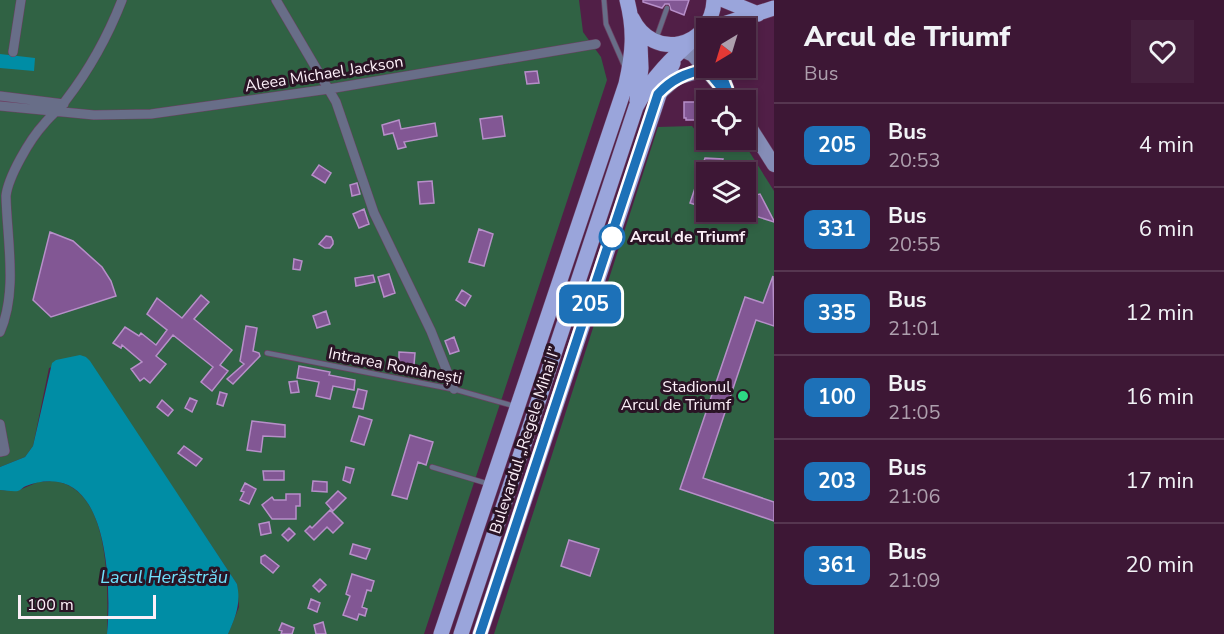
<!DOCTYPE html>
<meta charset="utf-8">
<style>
body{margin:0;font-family:"Nunito Sans",sans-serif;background:#44203d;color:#f1f3f6;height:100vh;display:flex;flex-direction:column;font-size:22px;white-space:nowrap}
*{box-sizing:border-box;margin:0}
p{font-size:20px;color:#ad9fad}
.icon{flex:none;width:33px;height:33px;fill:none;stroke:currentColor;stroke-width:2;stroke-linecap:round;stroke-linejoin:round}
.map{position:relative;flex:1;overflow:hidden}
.drawer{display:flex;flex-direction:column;background:#3d1735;width:450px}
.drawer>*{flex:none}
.badge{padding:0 12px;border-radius:9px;font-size:21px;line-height:39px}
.needle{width:39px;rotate:218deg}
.buttons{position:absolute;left:696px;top:18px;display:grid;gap:12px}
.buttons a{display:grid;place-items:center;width:60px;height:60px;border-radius:0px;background:#3d1735;box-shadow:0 3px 9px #0003,0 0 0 2px #563650;font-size:30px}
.scale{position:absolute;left:18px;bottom:15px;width:138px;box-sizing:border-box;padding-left:6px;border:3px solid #fceff8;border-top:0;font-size:16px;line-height:21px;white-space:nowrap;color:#fceff8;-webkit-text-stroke:4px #2a1425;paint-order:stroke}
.map>.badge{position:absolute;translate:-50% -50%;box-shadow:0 0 0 3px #fff}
.round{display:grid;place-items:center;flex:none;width:63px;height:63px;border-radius:0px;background:#44203d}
.head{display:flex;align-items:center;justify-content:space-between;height:102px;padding:0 30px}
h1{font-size:28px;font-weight:800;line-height:45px}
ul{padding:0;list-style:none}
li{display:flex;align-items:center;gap:18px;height:84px;padding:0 30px;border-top:2px solid #563650}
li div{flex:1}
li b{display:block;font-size:22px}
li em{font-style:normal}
li .badge{min-width:66px;font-weight:700;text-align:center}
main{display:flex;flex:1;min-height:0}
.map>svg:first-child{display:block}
.green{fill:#306244;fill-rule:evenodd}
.water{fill:#008da5}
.building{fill:#825794;stroke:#b78fc9;stroke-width:1.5}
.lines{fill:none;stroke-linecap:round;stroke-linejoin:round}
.lane-casing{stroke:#6c4063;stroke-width:6}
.street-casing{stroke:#6c4063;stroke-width:10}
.secondary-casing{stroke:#6c4063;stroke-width:15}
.primary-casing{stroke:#6c4063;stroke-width:16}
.lane{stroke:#686e88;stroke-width:4.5}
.street{stroke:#686e88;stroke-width:9}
.secondary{stroke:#858db7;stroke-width:14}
.primary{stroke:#9aa5db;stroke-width:15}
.line-casing{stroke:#fff;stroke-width:14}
.line{stroke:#1d71b8;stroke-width:9}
.stop-dot{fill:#fff;stroke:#1d71b8;stroke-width:3}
.poi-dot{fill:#2dd884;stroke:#2a1425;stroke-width:2}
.labels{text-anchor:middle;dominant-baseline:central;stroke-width:6;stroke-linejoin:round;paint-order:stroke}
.street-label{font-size:16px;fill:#fceff8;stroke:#2a1425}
.stop-label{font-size:16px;font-weight:bold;fill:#fceff8;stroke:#2a1425;text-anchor:start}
.poi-label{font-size:16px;fill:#fceff8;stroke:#2a1425;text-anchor:end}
.water-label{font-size:18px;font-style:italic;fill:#71e0fb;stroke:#2a1425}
</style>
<main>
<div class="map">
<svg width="774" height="634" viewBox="0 0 774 634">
<rect width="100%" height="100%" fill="#511f47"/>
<path class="green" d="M0 0H579L583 32 601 57 607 80 424 634H228L239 607 237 584 86 357 49 368 33 446 25 457 0 467Z
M692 126 696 131 706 129V140H742L774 191V634H494L658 127ZM706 172H746V212H706Z
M53 481C112 487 108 590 107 634H0V490L17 491 38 482Z"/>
<path class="water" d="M0 54 35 58 34 71 0 68Z
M80 355 86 357 90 361 237 584C241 603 236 616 228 634H107C111 595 110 490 58 482 48 480 36 482 26 486 23 487 21 490 18 491 13 492 5 490 0 490V467L25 457 33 446 52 363 56 360Z"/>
<path class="building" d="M643 0H689L684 15 671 10 669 4H665L662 8 643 2Z
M537 71 539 83 527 84 525 72Z
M684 102H706V120H686V118H684Z
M502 116 505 136 483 139 480 119Z
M399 120 401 129 435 123 437 136 404 142 406 147 398 149 393 133 384 135 382 125Z
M705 158 723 159 720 172H706V199L703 207 690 203Z
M319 165 331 173 325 183 312 175Z
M432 181 434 203 420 204 418 182Z
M357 183 360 194 352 196 350 185Z
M760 194 774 221V222L746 213V197Z
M364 209 369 224 359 228 353 214Z
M479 229 493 234 484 266 469 262Z
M50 232 73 241 102 267 111 281 116 296 51 317 33 300Z
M326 236 331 237 333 241V244L330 248H325L319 244Z
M294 259 302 261 300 270 293 269Z
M389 274 395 293 384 297 378 277Z
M373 275 375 282 356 286 355 278Z
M773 276 774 326 756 320 703 478 774 502V521L680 489 745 297 763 303Z
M462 290 471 296 465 306 456 300Z
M201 295 209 302 194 319 232 350 220 365 228 371 212 391 201 382 213 367 173 335 156 356 166 364 150 383 144 378 140 381 131 369 142 362 122 345 121 348 113 343 125 327 139 336 141 333 156 345 167 330 147 314 157 298 182 318Z
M326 311 330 324 317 328 313 316Z
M246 326 257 328 253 351 259 353 260 356 233 384 227 379 244 364 240 361Z
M454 337 459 351 450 354 445 341Z
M399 352 415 353 414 365 399 364Z
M299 366 330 372 329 375 355 380 354 390 333 386 330 399 316 396 319 382 297 378Z
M297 381 299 392 291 393 289 382Z
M358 389 367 391 363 409 353 407Z
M220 392 227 394 223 406 217 404Z
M190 398 197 401 192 412 185 408Z
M162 400 173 410 168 416 157 407Z
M359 416 372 420 364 445 351 441Z
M252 421 285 425V437L263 436 261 452 247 450Z
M410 435 433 442 426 465 418 462 407 499 392 495Z
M184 446 202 459 196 466 178 453Z
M346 467 354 469 350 483 343 480Z
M263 471H284V480H264Z
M313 481 327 482V492L312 491Z
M245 483 256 489 249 504 240 500 244 492 241 491Z
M338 491 346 498 333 511 326 503Z
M286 494H300V506H296V519H272L262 505 272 497 274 500H286Z
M330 510 343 523 333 533 327 527 314 540 305 531 310 526 312 528Z
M269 522 271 533 261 535 259 524Z
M289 528 295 534 288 541 282 535Z
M569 540 599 549 590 576 561 566Z
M353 544 370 549 366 559 350 554Z
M265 555 279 566 273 573 261 563V557Z
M352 574 374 581 371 591 367 590 362 607 367 609 365 616 359 614 357 620 343 615 350 596 346 594Z
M320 579 326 585 319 592 313 586Z
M311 599 320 603 317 612 308 608Z
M323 622 326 634H316L314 625Z
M282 623 294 628 292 634H281L282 631 279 630Z"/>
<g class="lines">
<g class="lane-casing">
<path id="lane" d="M604 0 606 24 624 65
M656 39 667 8
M267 353 457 390 514 406
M432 467 489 484"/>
</g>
<g class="street-casing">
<path id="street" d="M276 0 336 102 374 213 431 331 454 389
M13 52 21 0
M0 96 64 104
M0 106 94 115 151 114 329 89 596 44
M0 332C18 291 7 240 6 196 8 177 30 139 44 124 51 115 60 109 66 100 89 70 108 36 122 0
M0 424 5 451 0 452"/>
</g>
<g class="secondary-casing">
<path id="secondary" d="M674 46 693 55 732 100
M719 68 727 88
M662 91 677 78 706 69
M746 121 774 165"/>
</g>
<g class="primary-casing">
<path id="primary" d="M724 0 758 14
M632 18C653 62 712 48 714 0
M711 28 774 8
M637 101 641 68 640 44
M441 634 626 84C633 53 635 31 627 0
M461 634 636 107C652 77 672 58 697 36
M480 634 659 95 673 63"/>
</g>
<use href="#lane" class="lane"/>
<use href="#street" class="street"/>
<use href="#secondary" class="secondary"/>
<use href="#primary" class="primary"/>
</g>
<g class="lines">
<g class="line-casing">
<path id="line" d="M480 634 658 94C672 79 686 73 706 69L731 99 719 68"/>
</g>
<use href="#line" class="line"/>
</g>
<circle class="stop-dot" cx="612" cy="237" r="12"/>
<circle class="poi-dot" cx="743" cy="396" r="6"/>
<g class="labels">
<g class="street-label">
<text transform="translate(324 74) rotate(-9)">Aleea Michael Jackson</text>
<text transform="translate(395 366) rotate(11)">Intrarea Românești</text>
<text transform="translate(525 440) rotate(-72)">Bulevardul „Regele Mihai I”</text>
</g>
<g class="stop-label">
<text x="630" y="237">Arcul de Triumf</text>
</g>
<g class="poi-label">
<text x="731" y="387">Stadionul<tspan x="731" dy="18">Arcul de Triumf</tspan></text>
</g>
<g class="water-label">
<text x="164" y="577">Lacul Herăstrău</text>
</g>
</g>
</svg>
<div class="buttons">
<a><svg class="needle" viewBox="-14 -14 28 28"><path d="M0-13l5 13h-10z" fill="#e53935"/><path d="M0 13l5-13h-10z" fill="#ad9fad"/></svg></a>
<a><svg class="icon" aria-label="locate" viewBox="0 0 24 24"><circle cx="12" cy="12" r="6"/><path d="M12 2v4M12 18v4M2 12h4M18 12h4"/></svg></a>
<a><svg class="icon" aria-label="layers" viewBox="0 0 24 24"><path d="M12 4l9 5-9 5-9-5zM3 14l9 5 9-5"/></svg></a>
</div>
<div class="scale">100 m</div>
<b class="badge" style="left:590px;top:304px;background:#1d71b8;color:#fff">205</b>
</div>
<section class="drawer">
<div class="head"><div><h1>Arcul de Triumf</h1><p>Bus</p></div><a class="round"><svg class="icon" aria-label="heart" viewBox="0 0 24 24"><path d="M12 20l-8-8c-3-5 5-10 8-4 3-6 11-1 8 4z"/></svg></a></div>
<ul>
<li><span class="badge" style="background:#1d71b8;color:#fff">205</span><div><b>Bus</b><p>20:53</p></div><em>4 min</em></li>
<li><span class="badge" style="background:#1d71b8;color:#fff">331</span><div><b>Bus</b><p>20:55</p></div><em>6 min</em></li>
<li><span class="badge" style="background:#1d71b8;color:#fff">335</span><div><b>Bus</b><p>21:01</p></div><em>12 min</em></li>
<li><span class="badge" style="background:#1d71b8;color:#fff">100</span><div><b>Bus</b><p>21:05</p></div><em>16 min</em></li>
<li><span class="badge" style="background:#1d71b8;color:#fff">203</span><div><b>Bus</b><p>21:06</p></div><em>17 min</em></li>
<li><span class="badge" style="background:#1d71b8;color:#fff">361</span><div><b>Bus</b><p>21:09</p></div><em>20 min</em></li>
</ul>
</section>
</main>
